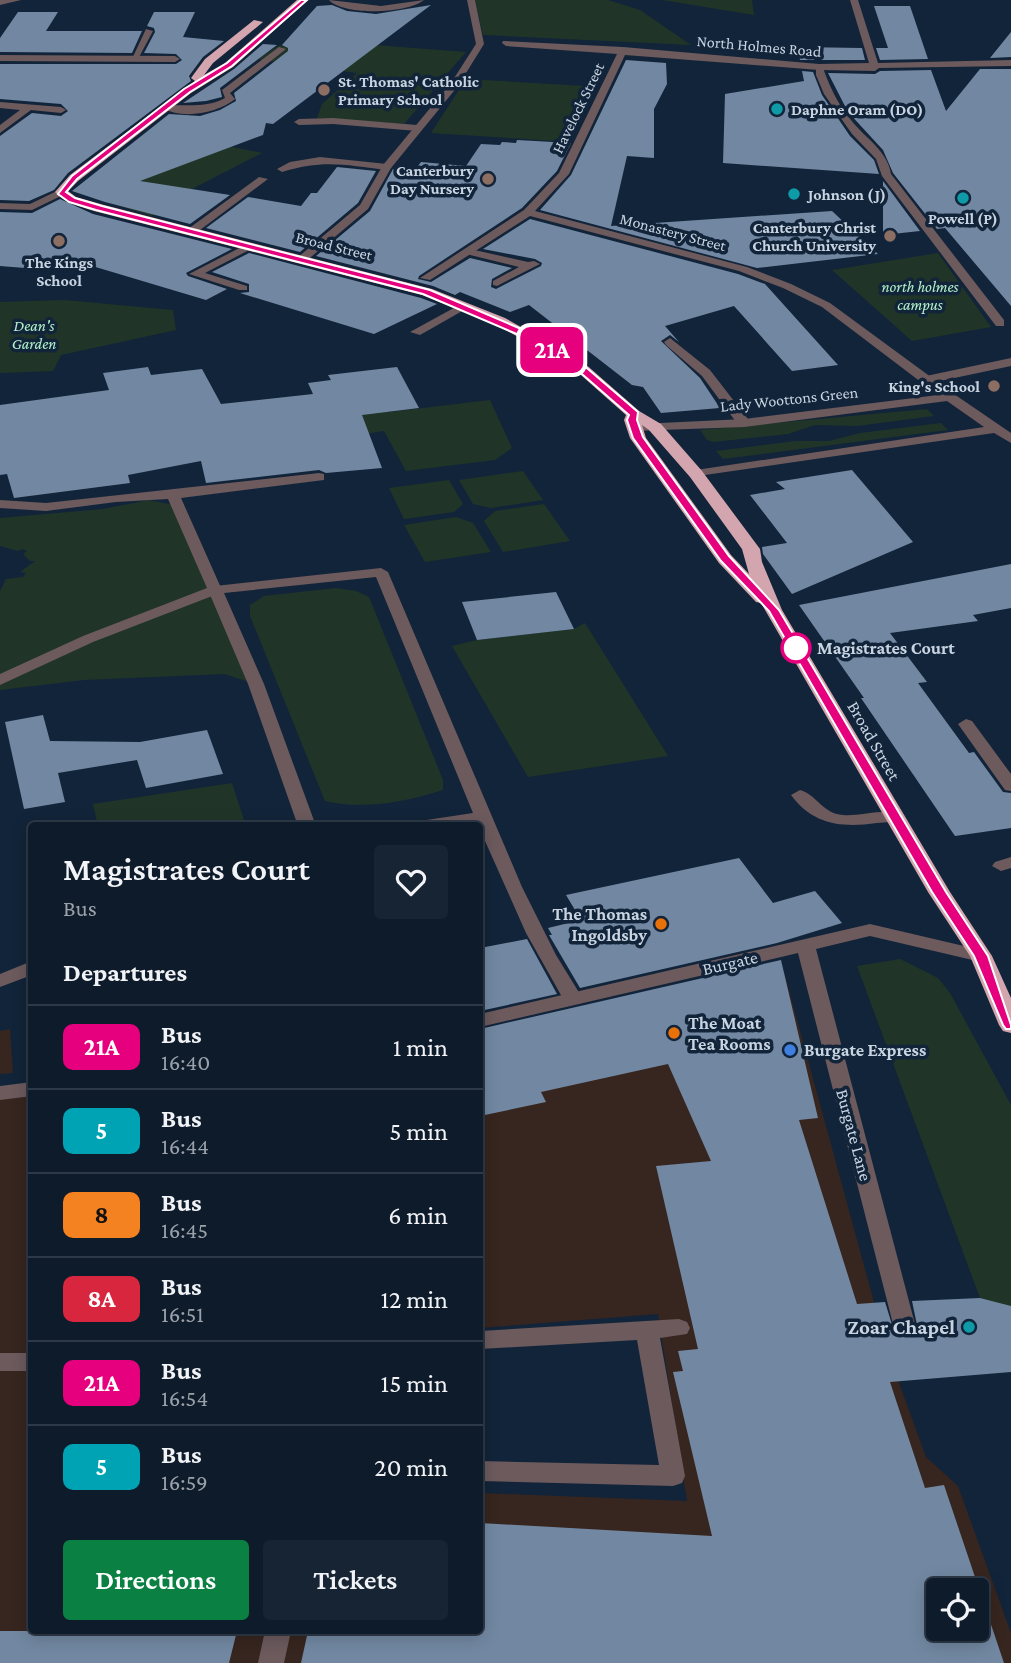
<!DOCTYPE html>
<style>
body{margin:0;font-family:"Crimson Pro",serif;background:#172433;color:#f1f3f6;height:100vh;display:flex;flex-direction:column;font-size:26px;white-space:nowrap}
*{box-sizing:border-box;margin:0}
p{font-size:23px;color:#9ba1a9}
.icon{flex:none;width:38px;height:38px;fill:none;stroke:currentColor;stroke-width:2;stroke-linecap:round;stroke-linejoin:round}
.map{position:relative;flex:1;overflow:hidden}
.panel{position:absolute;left:28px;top:822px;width:455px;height:812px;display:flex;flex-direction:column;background:#0e1b2b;border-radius:7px;box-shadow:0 4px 18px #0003,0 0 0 2px #2e3947}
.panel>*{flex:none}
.badge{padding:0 14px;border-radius:10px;font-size:24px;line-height:46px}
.tools{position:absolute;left:926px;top:1578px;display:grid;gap:14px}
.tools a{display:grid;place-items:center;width:63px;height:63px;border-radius:7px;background:#0e1b2b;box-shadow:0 4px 18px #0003,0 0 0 2px #2e3947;font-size:35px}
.map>.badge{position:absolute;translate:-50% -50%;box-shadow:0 0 0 4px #fff}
h2{padding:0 35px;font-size:26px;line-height:63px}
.round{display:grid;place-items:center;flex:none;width:74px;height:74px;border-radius:7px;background:#172433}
.headline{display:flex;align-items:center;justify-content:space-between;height:119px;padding:0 35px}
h1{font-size:33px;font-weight:600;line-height:52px}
.action{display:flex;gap:14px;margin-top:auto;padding:14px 35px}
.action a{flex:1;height:80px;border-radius:7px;background:#0b8043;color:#fff;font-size:28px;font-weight:600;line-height:80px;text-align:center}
.action a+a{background:#172433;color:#f1f3f6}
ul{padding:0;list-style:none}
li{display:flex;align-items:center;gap:21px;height:84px;padding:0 35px;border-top:2px solid #2e3947}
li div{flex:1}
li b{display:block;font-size:26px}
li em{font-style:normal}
li .badge{min-width:77px;font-weight:700;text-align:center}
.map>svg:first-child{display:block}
.commercial{fill:#37251f;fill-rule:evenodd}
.green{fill:#203528}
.building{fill:#7288a2;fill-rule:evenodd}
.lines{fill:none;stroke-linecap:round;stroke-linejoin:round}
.lane{fill:#6c5a5d;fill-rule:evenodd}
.street{fill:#6c5a5d;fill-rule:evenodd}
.highway{fill:#d3a6af;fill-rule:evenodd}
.line{fill:#e6007e;stroke:#fff;stroke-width:2}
.education-dot{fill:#8d6e63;stroke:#122439;stroke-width:2.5}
.culture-dot{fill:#0f9aa8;stroke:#122439;stroke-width:2.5}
.stop-dot{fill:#fff;stroke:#e6007e;stroke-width:3.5}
.food-dot{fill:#e8710a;stroke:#122439;stroke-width:2.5}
.shop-dot{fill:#3f7fe0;stroke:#122439;stroke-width:2.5}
.labels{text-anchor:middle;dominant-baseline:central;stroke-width:7;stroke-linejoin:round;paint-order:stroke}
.far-street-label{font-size:16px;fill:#c8d4e2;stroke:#122439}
.far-poi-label{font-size:16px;font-weight:bold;fill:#c8d4e2;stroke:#122439;text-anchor:start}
.far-park-label{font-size:16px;font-style:italic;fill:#b2f2c9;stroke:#122439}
.stop-label{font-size:18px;font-weight:bold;fill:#c8d4e2;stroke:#122439;text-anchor:start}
.street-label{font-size:18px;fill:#c8d4e2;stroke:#122439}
.poi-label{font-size:18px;font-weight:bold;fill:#c8d4e2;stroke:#122439;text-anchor:start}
.near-poi-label{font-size:21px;font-weight:bold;fill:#c8d4e2;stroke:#122439;text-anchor:end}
</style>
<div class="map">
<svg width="1011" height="1663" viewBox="0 0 1011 1663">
<rect width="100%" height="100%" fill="#122439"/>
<path class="commercial" d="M780 966 784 972 887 1350 926 1457 958 1486 1011 1633V1663H281L288 1631H480V1493L687 1501 658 1314 480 1328V1033L726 973ZM938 1591H976V1629H938Z
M10 1029 13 1073 0 1074V1031Z
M31 1089 32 1631H278L271 1663H0V1093Z"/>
<path class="green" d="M475 0H608L640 10 691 45 483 35Z
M662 0H752L754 15Z
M309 40 466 52 404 124 317 118 322 104 357 73 260 60V58L278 46Z
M466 79 585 86 557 141 431 133Z
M159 132 262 153 192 189 151 216 98 199Z
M938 253 991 327 912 341 832 270Z
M64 300 173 310 176 330 61 355 53 371 0 373V302Z
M490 400 512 448 495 460 406 471 384 431 325 440 363 411 389 412Z
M927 409 934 416 857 426 815 425 788 434 714 442 707 440 700 430Z
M941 423 948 430 723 459 716 451 795 441H829L860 433Z
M523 471 543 500 491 508 473 504 459 480Z
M449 480 463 504 454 512 404 519 389 488Z
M149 500 179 506 256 684 224 674 84 680 0 690V591L6 579 23 577 26 573 20 572 35 561H30L23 554 27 551 23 549 18 551 0 546V518L103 509Z
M544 504 570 541 503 552 484 521 495 511Z
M456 517 473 523 491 552 425 562 404 525Z
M336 588 356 591 369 597 443 780V790C406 802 363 810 325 801L250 616V605L264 596Z
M585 623 668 756 528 777 452 646 477 640 574 629Z
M232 783 246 826H98L93 804Z
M900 959 938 978 950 993 1011 1105V1307L980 1298 857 966Z"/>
<path class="building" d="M332 5 347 11 376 14 431 5 273 124 266 123 263 135 140 181 230 195 190 224 105 202 72 191 169 114 200 116 220 110 236 101 234 93 288 51V48L282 45 317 6Z
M874 6H910L928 59 880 60 876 48H888Z
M18 12H58L46 31H142L132 53 0 52V38Z
M154 12H195L183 37 224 41 203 57 189 76 191 81 68 173 54 190 29 201 0 200V136L32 113 61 116 68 111 61 104 0 99V64H176L182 60 176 54 144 53 155 32 154 28 147 26Z
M1011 32V57L990 58Z
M263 44 277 45 220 88 222 97 206 101 183 103 234 69Z
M798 47 862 48 865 60H800Z
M626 60 666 63 667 84 654 109V158L627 156 611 226 832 211 878 254 757 268 540 210 571 175Z
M980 69H1011V306L945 228 937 229 893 173 883 150 848 112 828 73 875 74 880 71 931 70 946 111Z
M802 71 813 72 822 95 850 136 874 160 879 174 723 163 725 94 804 81Z
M517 140 571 143 557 171 522 208 419 276 418 279 431 282 470 258 512 268 492 279 491 287 496 289 541 266 542 263 535 259 483 249 530 219 738 274 765 284 838 365 792 371 734 306 665 326 679 342 670 335 661 341 700 378 720 408 661 413 643 387 632 385 529 305 510 312 460 292 455 295 433 286 316 256 370 211 393 169 414 171 421 162 466 166 481 144 500 145 502 142 516 143Z
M337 167 376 171 358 203 300 252 206 228 248 197 301 206 311 193H317Z
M883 181 920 231 883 235Z
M60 199 93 214 232 249 186 273 188 276 227 289 206 300 62 257 50 270 0 266V212L32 213Z
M249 253 421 298 437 304 374 334 240 293 249 292V284L212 272Z
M148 367 151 375 202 369 221 404 313 394 308 383 331 380 328 375 397 367 419 408 362 415 382 468 326 473 319 470 206 483 201 461 128 475 130 483 14 498 7 474 0 475V405L109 390 103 373Z
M852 470 913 542 792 594 763 554 762 547 787 543 750 495 785 489 776 482Z
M1011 564V608L973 615 978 621 890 633 927 682 918 683 969 753 974 752 1003 792 1011 793V828L955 836 861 698H864L799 605Z
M556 592 574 629 477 640 462 602Z
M43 715 50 741 140 742 207 730 223 774 146 788 137 760 58 773 65 802 24 809 5 722Z
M739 858 773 903 815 891 842 923 777 943 580 988 549 935H552L548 928 581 920 566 895Z
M527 939 557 994 480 1011V948Z
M781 960 818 1118 799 1120 857 1304 885 1302 894 1331 903 1335 913 1332 917 1325 912 1301 980 1298 1011 1306V1372L890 1382 925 1488 944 1485 1004 1663H301L308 1631H480V1523L712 1536 673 1372 683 1371 678 1351 698 1349 656 1166 711 1161 668 1064 541 1092 546 1102 480 1116V1029ZM938 1591H976V1629H938Z
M0 1631H237L229 1663H0Z"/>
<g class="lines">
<path class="lane" d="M329 0 381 6 424 0C407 14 344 16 329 0Z
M146 29 153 31 137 61H131Z
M279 47 286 49 230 93 235 99C218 113 182 120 163 108 175 101 201 111 225 98L222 90Z
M816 65H822C829 85 837 103 851 120 864 137 888 151 891 174L1004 320V326H996L882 176 876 159 852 134 824 94 816 75Z
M333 118 417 125 422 128 417 131 333 124 299 125 294 122 299 119Z
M320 157 387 164 392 167 387 170C346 165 323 159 282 172L277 169 290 162Z
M259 177 268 179 196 233H188V229Z
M247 244 257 246 205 273 247 286V290H239L189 274Z
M470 249 528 262 534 261 540 264 497 286 493 285V281L519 267 466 254 464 252Z
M461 304 471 306 420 335 410 332Z
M670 338 710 370 751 423 749 426H739L702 376 666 345 664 342Z
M1011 358V366L926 384 920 380 926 376Z
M381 568 388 572 522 887 556 955 583 999 580 1004H566L526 933 477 823 411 826 420 821 473 813 376 577 224 593 264 684 316 826H298L248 684 208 590 215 586Z
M966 719 972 721 1011 774V791L1005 790 958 724Z
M800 790C816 794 823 814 843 815 858 817 893 806 903 816 896 823 886 822 877 823 842 828 813 825 791 795Z
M32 961V975L0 987V974Z
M679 1319 687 1322 690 1328 687 1334 660 1338 685 1476 682 1483 673 1486 480 1481V1461L659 1465 637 1340 480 1349V1331Z
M0 1353H32V1371H0Z"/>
<path class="street" d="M0 0H21L0 5Z
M467 0H475L484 44 458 86 391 168 368 209 305 262H297V258L360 205 383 165 451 83 476 44Z
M850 0H858L878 63 1011 60V66L879 68 875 71 819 70 625 55 569 174 535 211 747 267 791 284 830 303 954 394 1011 433V443L994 433 691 477V471L696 470 984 427 947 401 744 427 634 431V425L639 424 744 419 938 395 822 307 783 288 739 271 530 216 430 280 420 278 524 210 559 173 617 54 506 46 502 43 503 41 623 47 819 64 869 63Z
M0 55 175 56 180 59 175 62 0 61Z
M0 102 61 107 66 110 61 113 31 110 0 133V125L20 110 0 108Z
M61 189 65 190V194L32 210 0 209V203L30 204Z
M319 473 324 474V480L181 498 222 590 220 593 93 642 0 685V674L83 636 207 588 168 499 116 502 46 511 0 508V500L46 503Z
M1011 857V868L1001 871 992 866 995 862Z
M870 924 981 950 988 952 990 956 988 960 981 962 870 936 816 949 915 1324 912 1330 904 1333 896 1330 893 1324 798 953 480 1027V1014Z
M32 1082V1096L0 1100V1086Z
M265 1631H291L284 1663H258Z"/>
<path class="highway" d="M297 0H308L233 67 191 93 78 181 68 191 76 197 104 205 432 289 505 318 583 362 639 411 661 424 702 471 760 549 762 562 782 610 950 892 992 956 1011 998V1033L1003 1031 999 1025 970 956 928 892 761 603 756 602 719 563 630 438 624 420 626 415 573 368 495 324 422 295 94 211C79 206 66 203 55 192L70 175 195 81 191 78 205 59 254 20 263 22 213 63 204 75 225 63ZM642 425 649 430 690 477 742 549 749 574 731 555 646 438Z"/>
</g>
<path class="line" d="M301 0H307L232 66 190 92 77 179 66 192 75 198 102 206 430 290 526 331 581 363 638 412 637 420 643 437 729 556 779 610 946 892 988 956 1011 1025V1029H1006L1003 1025 974 956 932 892 769 611 721 561 633 438 627 420 629 415 574 367 519 335 423 294 96 210 69 202 58 194 72 176 184 89 227 63Z"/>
<g class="education-dot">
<circle cx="324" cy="90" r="7"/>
<circle cx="488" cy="179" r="7"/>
<circle cx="890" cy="236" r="7"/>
<circle cx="59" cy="241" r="7"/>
<circle cx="994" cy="386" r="7"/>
</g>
<g class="culture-dot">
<circle cx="777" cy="109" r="7"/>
<circle cx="794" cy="194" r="7"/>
<circle cx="963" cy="198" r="7"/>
<circle cx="969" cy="1327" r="7"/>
</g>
<circle class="stop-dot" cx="796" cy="648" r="14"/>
<g class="food-dot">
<circle cx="661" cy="924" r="7"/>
<circle cx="674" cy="1033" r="7"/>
</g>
<circle class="shop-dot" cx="790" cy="1050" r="7"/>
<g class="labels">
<g class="far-street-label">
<text transform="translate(759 46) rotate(5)">North Holmes Road</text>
<text transform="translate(578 108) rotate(-64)">Havelock Street</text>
<text transform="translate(673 232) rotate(15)">Monastery Street</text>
<text transform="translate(334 246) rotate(14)">Broad Street</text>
<text transform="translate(789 399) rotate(-6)">Lady Woottons Green</text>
</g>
<g class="far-poi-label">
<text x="338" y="81">St. Thomas' Catholic<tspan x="338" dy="18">Primary School</tspan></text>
<text x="791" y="109">Daphne Oram (DO)</text>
<text x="474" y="170" text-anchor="end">Canterbury<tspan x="474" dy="18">Day Nursery</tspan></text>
<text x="808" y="194">Johnson (J)</text>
<text x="963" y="218" text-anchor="middle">Powell (P)</text>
<text x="876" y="227" text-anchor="end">Canterbury Christ<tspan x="876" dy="18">Church University</tspan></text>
<text x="59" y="262" text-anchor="middle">The Kings<tspan x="59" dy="18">School</tspan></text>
<text x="980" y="386" text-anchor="end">King's School</text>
</g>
<g class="far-park-label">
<text x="920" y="286">north holmes<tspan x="920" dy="18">campus</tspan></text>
<text x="34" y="325">Dean's<tspan x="34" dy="18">Garden</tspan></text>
</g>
<g class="stop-label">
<text x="817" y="648">Magistrates Court</text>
</g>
<g class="street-label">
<text transform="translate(874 741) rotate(60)">Broad Street</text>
<text transform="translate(730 963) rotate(-13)">Burgate</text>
<text transform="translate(854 1135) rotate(75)">Burgate Lane</text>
</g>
<g class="poi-label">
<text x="647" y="914" text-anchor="end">The Thomas<tspan x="647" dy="21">Ingoldsby</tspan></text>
<text x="688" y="1023">The Moat<tspan x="688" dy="21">Tea Rooms</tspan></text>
<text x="804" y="1050">Burgate Express</text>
</g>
<g class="near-poi-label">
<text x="955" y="1327">Zoar Chapel</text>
</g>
</g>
</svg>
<div class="tools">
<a><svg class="icon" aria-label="locate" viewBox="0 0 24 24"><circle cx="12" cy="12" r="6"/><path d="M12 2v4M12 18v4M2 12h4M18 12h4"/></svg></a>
</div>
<b class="badge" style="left:552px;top:350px;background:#e6007e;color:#fff">21A</b>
<section class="panel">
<div class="headline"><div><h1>Magistrates Court</h1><p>Bus</p></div><a class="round"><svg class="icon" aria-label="heart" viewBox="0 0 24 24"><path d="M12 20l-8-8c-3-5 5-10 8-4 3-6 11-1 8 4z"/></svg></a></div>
<h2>Departures</h2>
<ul>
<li><span class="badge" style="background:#e6007e;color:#fff">21A</span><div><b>Bus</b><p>16:40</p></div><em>1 min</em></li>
<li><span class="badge" style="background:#00a3b4;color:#fff">5</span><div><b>Bus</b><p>16:44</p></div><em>5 min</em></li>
<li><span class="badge" style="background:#f58220;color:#111">8</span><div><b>Bus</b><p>16:45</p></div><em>6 min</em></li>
<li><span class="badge" style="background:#d7263d;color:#fff">8A</span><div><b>Bus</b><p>16:51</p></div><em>12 min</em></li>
<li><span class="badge" style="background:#e6007e;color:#fff">21A</span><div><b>Bus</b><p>16:54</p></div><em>15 min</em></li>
<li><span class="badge" style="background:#00a3b4;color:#fff">5</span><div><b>Bus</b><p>16:59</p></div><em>20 min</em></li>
</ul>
<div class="action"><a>Directions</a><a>Tickets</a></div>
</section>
</div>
